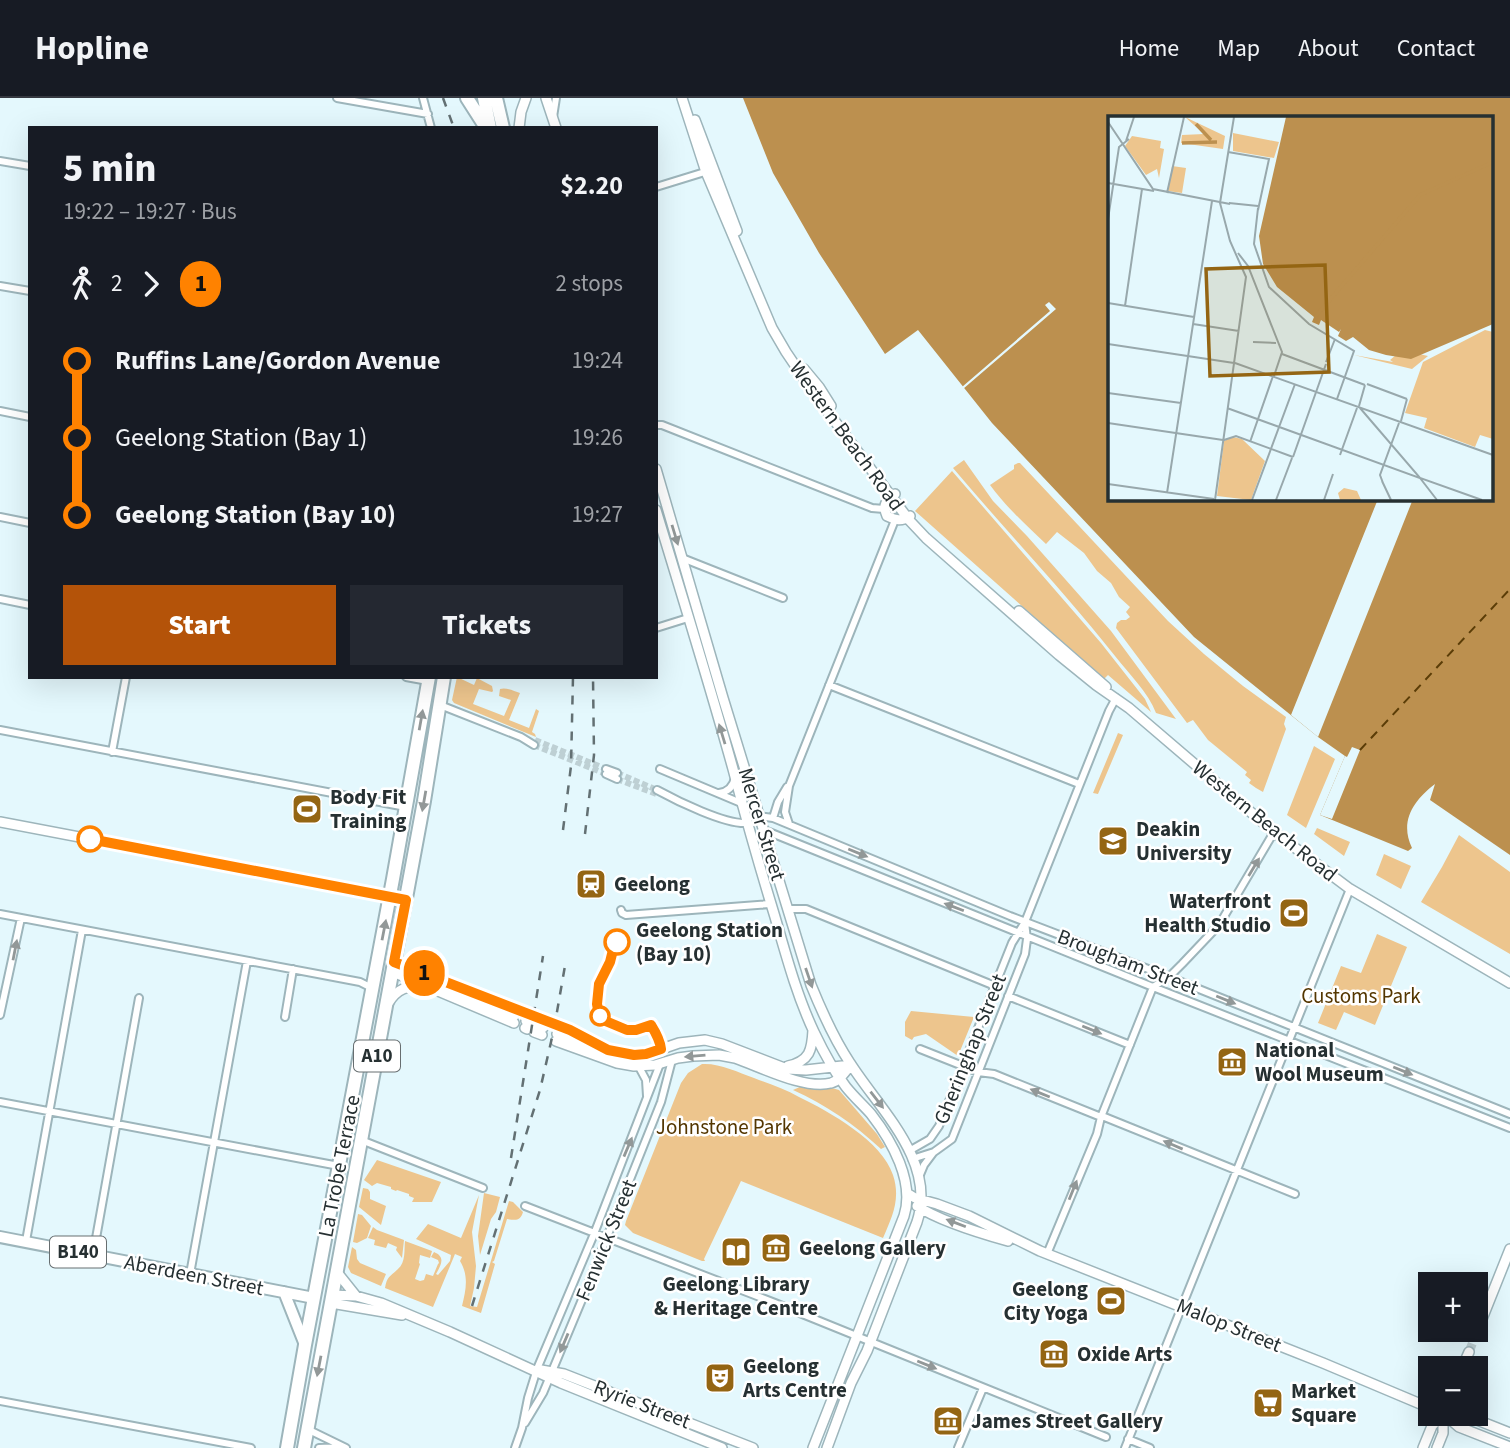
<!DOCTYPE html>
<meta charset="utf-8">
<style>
body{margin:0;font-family:"Source Sans 3",sans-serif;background:#242831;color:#f1f3f6;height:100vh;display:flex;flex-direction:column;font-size:26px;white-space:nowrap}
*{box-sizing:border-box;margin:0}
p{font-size:23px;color:#9ea1a6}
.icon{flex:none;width:38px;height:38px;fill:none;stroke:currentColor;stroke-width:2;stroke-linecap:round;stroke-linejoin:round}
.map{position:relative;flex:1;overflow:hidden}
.panel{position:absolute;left:28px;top:28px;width:630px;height:553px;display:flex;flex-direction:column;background:#171b24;border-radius:0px;box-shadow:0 7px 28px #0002}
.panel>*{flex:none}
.badge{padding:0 14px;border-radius:23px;font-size:24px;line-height:46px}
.buttons{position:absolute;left:1418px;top:1174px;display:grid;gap:14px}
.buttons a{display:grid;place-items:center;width:70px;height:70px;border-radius:0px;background:#171b24;box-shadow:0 7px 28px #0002;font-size:35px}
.map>.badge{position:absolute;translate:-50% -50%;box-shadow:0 0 0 4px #fff}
.legs{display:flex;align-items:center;gap:10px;height:77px;padding:0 35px;font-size:23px}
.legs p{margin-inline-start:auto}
.summary{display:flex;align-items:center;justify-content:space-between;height:119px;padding:0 35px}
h1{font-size:38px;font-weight:800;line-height:52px}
.button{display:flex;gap:14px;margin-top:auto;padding:14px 35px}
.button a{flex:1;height:80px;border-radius:0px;background:#b45309;color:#fff;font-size:28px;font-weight:800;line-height:80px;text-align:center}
.button a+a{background:#242831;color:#f1f3f6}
ul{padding:0 35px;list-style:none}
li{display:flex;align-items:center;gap:24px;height:77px;font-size:26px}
li i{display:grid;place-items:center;width:10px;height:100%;margin:0 9px;background:currentColor}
li i::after{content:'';width:18px;height:18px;margin:-9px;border:5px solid;border-radius:50%;background:#171b24}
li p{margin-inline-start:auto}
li:first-child i{background:linear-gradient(#0000 50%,currentColor 0)}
li:last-child i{background:linear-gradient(currentColor 50%,#0000 0)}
header{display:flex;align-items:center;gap:42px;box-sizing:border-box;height:98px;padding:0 35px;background:#171b24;border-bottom:2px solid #363941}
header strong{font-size:33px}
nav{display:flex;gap:38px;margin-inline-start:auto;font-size:24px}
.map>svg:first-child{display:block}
.green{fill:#edc58d}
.water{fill:#bc904f;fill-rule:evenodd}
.pier{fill:#e4f8fd}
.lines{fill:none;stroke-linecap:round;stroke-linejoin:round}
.ferry{stroke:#5b3d07;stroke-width:2;stroke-dasharray:9 7;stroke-linecap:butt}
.street-tunnel{stroke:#bed0d4;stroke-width:6;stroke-dasharray:6 3;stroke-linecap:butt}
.secondary-tunnel{stroke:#bed0d4;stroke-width:9;stroke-dasharray:9 4.5;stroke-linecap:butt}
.street-casing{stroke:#9db5bb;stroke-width:10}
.secondary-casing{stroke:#9db5bb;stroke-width:12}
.primary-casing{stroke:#9db5bb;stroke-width:14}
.highway-casing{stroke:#9db5bb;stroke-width:16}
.street{stroke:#fff;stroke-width:6}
.secondary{stroke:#fff;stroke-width:9}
.primary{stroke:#fff;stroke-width:10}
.highway{stroke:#fff;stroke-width:12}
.rail{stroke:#637073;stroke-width:2.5;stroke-dasharray:9 9;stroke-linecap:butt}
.oneway{fill:#929898}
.line-1-casing{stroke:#fff;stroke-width:16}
.line-1{stroke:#ff8200;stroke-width:10}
.stop-1-dot{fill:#fff;stroke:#ff8200;stroke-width:3.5}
.labels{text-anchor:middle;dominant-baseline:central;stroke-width:5;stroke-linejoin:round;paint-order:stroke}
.shield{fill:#fff;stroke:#676e70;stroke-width:2}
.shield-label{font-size:19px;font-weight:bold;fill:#263032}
.street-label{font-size:21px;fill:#263032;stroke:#fff}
.poi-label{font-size:21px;font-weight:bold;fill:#263032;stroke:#fff;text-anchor:start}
.stop-label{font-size:21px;font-weight:bold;fill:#263032;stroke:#fff;text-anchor:start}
.park-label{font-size:21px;fill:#543600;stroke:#fff}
.inset-river{fill:none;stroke:#bc904f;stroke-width:3.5}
.inset-road{fill:none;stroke:#98a8ac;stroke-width:2}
.view{fill:#946513;fill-opacity:0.15;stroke:#946513;stroke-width:3.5}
.inset-edge{fill:none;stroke:#263032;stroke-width:3.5}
</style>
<header>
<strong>Hopline</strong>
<nav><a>Home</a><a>Map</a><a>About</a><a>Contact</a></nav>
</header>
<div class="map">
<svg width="1510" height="1350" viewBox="0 0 1510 1350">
<rect width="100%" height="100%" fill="#e4f8fd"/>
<path class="green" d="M964 362 993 403 1027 438 1111 533 1176 621 1156 615C1148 594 1129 576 1115 558 1064 493 1006 433 953 370Z
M1018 365H1020L1168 523 1204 556 1243 588 1286 619 1284 626 1286 631 1263 694 1256 690 1249 685 1251 682 1245 677 1247 674 1208 642 1193 622 1187 625 1116 530 1117 525 1121 522H1126L1130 519 1126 514 1130 509 1119 499 1111 485 1097 473 1084 455 1057 434 1046 446C1026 427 1006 409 990 387L1014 371V367Z
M952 373 1101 545 1145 601 1151 614 1108 577 1104 581 915 413Z
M457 579 474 587 477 580 492 588 493 593 492 594 479 591 473 606 504 618 511 602 499 598 500 591C506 589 514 593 520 595L509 622 529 630 536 611 539 613 532 634 535 636 536 639 454 605 452 602Z
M1118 635 1123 637 1098 696 1093 695Z
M1314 648 1335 661 1306 730 1287 717Z
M1317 730 1350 744 1344 758 1314 736Z
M1459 737 1510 774V856L1421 804 1442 769Z
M1384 756 1411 768 1401 791 1376 777Z
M1377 836 1407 849 1375 927 1344 914 1336 932 1318 925 1341 868 1361 875Z
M911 913 974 919 958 958 926 936 914 939 912 942 905 938V924Z
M702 966C720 965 737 974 754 980 769 986 785 991 799 999 830 1014 882 1043 893 1077 901 1101 892 1119 883 1140L741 1083 704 1161 705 1163H702L633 1135 625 1127 626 1123 681 985 688 975Z
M802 988 832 990 839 992 877 1036 885 1049 881 1051C854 1026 826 1007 793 992Z
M377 1062 441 1084 432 1104H412L414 1100 409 1098V1096L397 1092 396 1093 391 1091V1089L377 1085 372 1088 364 1082Z
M363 1090 368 1091 370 1094V1101L386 1108 381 1127 359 1109Z
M484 1095 500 1099 496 1114 491 1121 480 1157 478 1138Z
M479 1097 472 1134 476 1168 474 1190 470 1208 477 1209 509 1103 513 1104 523 1114C520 1124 515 1122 507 1121L494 1163 492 1164 495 1166 481 1215 462 1208C466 1192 469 1178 460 1163L462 1159 455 1156 433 1209 385 1190C387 1178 390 1179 398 1171 406 1164 404 1152 405 1143L432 1153 430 1160 420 1157 419 1165 420 1166 415 1181 420 1183 424 1182 426 1176 433 1178 438 1166 439 1165 438 1162 431 1159 434 1154C446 1159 441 1167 436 1176L438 1177 450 1163 451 1157 416 1141 428 1126 461 1140Z
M358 1116 362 1117 371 1128 367 1140 357 1145 353 1144Z
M373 1129 377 1132 404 1142 402 1160 396 1152 397 1149 388 1145 386 1150 374 1147 375 1142 368 1140Z
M352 1149 356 1152 357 1161 360 1165 386 1176 381 1188 351 1175 348 1169Z"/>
<path class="water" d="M743 0H1510V757L1430 702 1435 686C1414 702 1399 723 1412 750L1408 753 1320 717 1345 658 1318 639 1194 539 992 325 918 232 885 256 819 155 773 75ZM1109 19H1491V401H1109Z"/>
<path class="pier" d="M1049 204 1056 211 963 291 962 289 1050 213 1045 207Z
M1378 401H1413L1318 639 1291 617Z
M1352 649 1360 652 1332 721 1320 717 1345 658 1347 659Z"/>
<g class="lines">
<path class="ferry" d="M1360 652 1510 491"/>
<path class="street-tunnel" d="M535 642 606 671
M534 647 606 676
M617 675 657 692
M617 681 659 697"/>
<path class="secondary-tunnel" d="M1469 1254 1478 1231"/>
<g class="street-casing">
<path id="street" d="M337 0 428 16
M423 0 431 30
M553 19 556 0
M0 63 30 68
M656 89 708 73
M0 188 30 193
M0 313 30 319
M656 327H662L872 410 884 411
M0 419 30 425
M682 460 783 500
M0 501 30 507
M656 530 688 520
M406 579 428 583
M829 587 1079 686
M441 605 440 607 521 639 534 647
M0 632 406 709
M112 654 126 579
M606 671 617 675
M660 671 741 705
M606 676 617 681
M657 692C677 703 726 727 747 725
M719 695C728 694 733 689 735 680
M759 718 773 720 1010 818 1169 879 1510 1016
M773 720 778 704 787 689
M789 726 785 714 789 688 895 422
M764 732 1153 889 1510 1030
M788 811H806L995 888
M621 812 622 815 626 817 770 806
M0 816 360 884 372 890
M1008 898 1130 947
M0 917 21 820
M285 919 293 871
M920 951 978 974 994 976 1101 1019
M639 969 646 982 647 998
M0 1004 339 1068
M1102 1018 1295 1096
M361 1042 483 1090
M909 1053 930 1041 939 1028 1012 845 1025 824 1109 613 1116 600
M912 1061 934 1054 952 1041 1025 856 1027 841 1025 824
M919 1079 924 1067 933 1055
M525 1108 775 1205 1106 1339
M26 1143 82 832
M1047 1156 1097 1036 1101 1019 1153 889 1169 879 1182 866 1219 827 1274 734
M93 1157 139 900
M190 1176 247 863
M0 1303 251 1350
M525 1325 543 1295 581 1204 661 1004 672 962
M307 1331 346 1350
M1128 1341 1150 1350
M319 1350 342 1349
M515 1350 522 1330 528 1300 537 1271 594 1136 660 966
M958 1350 983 1290
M1125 1350 1350 791"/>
</g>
<g class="secondary-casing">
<path id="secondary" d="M546 0 556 30
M682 0 706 74 772 230 786 254 813 294 909 422 926 440 1059 557 1096 587 1129 610 1274 734 1350 791 1510 885
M695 22 737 133
M519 30 521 14 526 0
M804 271 819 289 831 308
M656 371 723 600 811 887C822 914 834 941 850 965 879 1011 937 1063 917 1124L867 1253 851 1285 827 1350
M895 396C886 404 882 406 887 418 896 422 901 424 910 418
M656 412C682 498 709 584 733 671 746 721 760 770 775 819 786 857 797 898 814 934 823 953 833 972 846 989 854 999 863 1007 871 1016 892 1043 915 1084 904 1118L813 1350
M1019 513 1106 589
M0 724 390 798
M395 864 431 878 514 918
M393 874 514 925
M389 904C397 891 407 888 421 888
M526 923 529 924
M535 927 543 930
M525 930 527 931
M534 934 542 937
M557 936 612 954 626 956H647L679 945 705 942 722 946 787 971 806 972 851 967
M556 943 617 965 634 968 655 967 678 960 693 958 719 957 735 960C761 969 805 992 831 985 840 983 845 973 851 967
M788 968C810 963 812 952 813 932
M907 1095 915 1100 937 1106 969 1118 1040 1153 1323 1265 1430 1310
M917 1108C938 1122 983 1136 1008 1143
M336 1173 356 1198
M332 1197 356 1198 381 1205 450 1234 561 1285 722 1350
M331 1205 402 1217
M1478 1231 1510 1151
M1462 1270 1469 1254
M541 1272 564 1276 753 1350
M1444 1316 1459 1329 1510 1349
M1462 1316 1510 1335
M1423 1350 1432 1328 1443 1316
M1437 1350 1443 1335V1316"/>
</g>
<g class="primary-casing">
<path id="primary" d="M0 1139 314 1200
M284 1194 305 1247"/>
</g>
<g class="highway-casing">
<path id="highway" d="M467 0 483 25
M484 0 490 30
M496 0 503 30
M287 1350 305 1247 393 781 429 579
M304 1350 424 703 444 579"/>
</g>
<use href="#street" class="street"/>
<use href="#secondary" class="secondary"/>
<use href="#primary" class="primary"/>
<use href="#highway" class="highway"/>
<path class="rail" d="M443 0 454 30
M563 732 571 668 573 579
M585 736 594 657 593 579
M511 1060 543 858
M472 1208 540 992 554 931 566 862"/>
</g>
<defs><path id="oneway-solid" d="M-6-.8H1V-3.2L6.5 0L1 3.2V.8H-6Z" transform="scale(1.75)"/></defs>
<g class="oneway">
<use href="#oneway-solid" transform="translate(675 437) rotate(73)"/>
<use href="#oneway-solid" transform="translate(421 622) rotate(-80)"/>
<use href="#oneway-solid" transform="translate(722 636) rotate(-107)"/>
<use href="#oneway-solid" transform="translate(424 703) rotate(100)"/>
<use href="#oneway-solid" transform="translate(858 755) rotate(22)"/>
<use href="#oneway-solid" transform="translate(1254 769) rotate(-59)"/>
<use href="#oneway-solid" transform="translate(954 809) rotate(-159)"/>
<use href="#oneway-solid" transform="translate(384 832) rotate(-79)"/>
<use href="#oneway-solid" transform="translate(15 852) rotate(-79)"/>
<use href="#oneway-solid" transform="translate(809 880) rotate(71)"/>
<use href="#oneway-solid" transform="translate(1226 902) rotate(22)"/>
<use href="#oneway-solid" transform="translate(1092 932) rotate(22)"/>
<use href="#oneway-solid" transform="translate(695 958) rotate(175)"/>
<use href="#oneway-solid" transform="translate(1403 973) rotate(22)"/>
<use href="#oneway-solid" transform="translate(1040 995) rotate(-158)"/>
<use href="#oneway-solid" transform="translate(877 1002) rotate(52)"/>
<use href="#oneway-solid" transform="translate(1173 1047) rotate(-157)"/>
<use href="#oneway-solid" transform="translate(628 1049) rotate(-67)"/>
<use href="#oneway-solid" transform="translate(1073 1092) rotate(-68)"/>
<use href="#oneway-solid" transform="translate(956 1125) rotate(-159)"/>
<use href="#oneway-solid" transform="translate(564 1245) rotate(113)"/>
<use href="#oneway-solid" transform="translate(927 1267) rotate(22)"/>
<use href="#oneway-solid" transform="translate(319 1268) rotate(101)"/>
</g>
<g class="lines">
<g class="line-1-casing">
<path id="line-1" d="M90 741 406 802 394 864 570 932 608 952 634 957 646 956 661 951C660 942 656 935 651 927L636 932H627L603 922 599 917 597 906 599 886 610 864 614 848 617 844"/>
</g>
<use href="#line-1" class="line-1"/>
</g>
<defs>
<g id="stadium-square" transform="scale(1.575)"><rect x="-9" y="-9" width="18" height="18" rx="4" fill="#946513" stroke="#fff"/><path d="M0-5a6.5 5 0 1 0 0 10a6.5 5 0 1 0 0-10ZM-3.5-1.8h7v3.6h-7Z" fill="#fff"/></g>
<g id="university-square" transform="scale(1.575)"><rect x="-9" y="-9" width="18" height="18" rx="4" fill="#946513" stroke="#fff"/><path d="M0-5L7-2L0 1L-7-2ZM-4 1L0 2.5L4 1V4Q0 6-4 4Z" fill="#fff"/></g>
<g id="station-square" transform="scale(1.575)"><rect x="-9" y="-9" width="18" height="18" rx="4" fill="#946513" stroke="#fff"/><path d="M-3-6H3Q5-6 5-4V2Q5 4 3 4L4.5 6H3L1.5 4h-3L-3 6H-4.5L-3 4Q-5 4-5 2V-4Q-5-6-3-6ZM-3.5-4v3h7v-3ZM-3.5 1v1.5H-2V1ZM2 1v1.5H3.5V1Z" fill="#fff"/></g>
<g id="museum-square" transform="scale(1.575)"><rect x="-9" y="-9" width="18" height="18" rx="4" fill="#946513" stroke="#fff"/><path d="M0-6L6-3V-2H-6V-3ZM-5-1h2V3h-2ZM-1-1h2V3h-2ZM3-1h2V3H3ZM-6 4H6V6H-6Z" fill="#fff"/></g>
<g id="library-square" transform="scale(1.575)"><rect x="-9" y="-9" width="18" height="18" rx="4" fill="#946513" stroke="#fff"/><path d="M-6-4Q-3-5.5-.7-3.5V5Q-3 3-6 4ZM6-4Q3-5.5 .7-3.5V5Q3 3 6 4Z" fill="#fff"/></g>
<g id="theatre-square" transform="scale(1.575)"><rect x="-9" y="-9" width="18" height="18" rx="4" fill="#946513" stroke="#fff"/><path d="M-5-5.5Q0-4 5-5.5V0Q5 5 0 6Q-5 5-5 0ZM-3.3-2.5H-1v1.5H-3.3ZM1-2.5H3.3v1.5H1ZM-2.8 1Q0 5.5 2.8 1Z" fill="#fff"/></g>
<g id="supermarket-square" transform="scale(1.575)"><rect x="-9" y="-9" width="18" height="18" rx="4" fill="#946513" stroke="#fff"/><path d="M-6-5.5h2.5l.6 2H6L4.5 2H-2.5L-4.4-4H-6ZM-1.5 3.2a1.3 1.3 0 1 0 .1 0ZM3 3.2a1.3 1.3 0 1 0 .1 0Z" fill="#fff"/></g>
</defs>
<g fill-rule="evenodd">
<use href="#stadium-square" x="307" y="711"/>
<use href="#university-square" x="1113" y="743"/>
<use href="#station-square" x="591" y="786"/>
<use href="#stadium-square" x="1294" y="815"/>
<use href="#museum-square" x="1232" y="964"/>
<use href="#museum-square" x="776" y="1150"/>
<use href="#library-square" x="736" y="1154"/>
<use href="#stadium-square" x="1111" y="1203"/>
<use href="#museum-square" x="1054" y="1256"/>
<use href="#theatre-square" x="720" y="1280"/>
<use href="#supermarket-square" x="1268" y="1305"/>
<use href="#museum-square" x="948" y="1323"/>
</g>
<g class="stop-1-dot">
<circle cx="90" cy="741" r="12"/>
<circle cx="617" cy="844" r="12"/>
<circle cx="600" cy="918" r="9"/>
</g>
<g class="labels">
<g class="shield">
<rect x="354" y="942.5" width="46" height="31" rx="5"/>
<rect x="50" y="1138.5" width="56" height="31" rx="5"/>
</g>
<g class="shield-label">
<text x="377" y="958">A10</text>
<text x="78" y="1154">B140</text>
</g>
<g class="street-label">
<text transform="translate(847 338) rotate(54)">Western Beach Road</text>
<text transform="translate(1265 723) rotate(39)">Western Beach Road</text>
<text transform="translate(762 726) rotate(73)">Mercer Street</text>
<text transform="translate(1128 864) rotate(21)">Brougham Street</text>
<text transform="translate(970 951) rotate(-68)">Gheringhap Street</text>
<text transform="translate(339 1068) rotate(-79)">La Trobe Terrace</text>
<text transform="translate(606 1142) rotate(-68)">Fenwick Street</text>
<text transform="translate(194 1177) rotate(11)">Aberdeen Street</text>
<text transform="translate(1229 1227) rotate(22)">Malop Street</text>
<text transform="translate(642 1306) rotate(21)">Ryrie Street</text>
</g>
<g class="poi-label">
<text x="330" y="699">Body Fit<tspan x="330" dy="24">Training</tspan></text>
<text x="1136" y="731">Deakin<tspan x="1136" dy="24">University</tspan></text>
<text x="614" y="786">Geelong</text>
<text x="1271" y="803" text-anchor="end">Waterfront<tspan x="1271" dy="24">Health Studio</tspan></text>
<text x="1255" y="952">National<tspan x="1255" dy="24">Wool Museum</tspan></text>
<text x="799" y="1150">Geelong Gallery</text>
<text x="736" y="1186" text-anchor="middle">Geelong Library<tspan x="736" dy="24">&amp; Heritage Centre</tspan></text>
<text x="1088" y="1191" text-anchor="end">Geelong<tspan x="1088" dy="24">City Yoga</tspan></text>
<text x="1077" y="1256">Oxide Arts</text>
<text x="743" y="1268">Geelong<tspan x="743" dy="24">Arts Centre</tspan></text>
<text x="1291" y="1293">Market<tspan x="1291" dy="24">Square</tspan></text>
<text x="971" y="1323">James Street Gallery</text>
</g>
<g class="stop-label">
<text x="636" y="832">Geelong Station<tspan x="636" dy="24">(Bay 10)</tspan></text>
</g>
<g class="park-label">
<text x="1361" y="898">Customs Park</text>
<text x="724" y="1029">Johnstone Park</text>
</g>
</g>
<g transform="translate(1108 18)">
<rect width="385" height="385" fill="#e4f8fd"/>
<path d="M77 1 117 20 115 33 73 27 74 19 96 18ZM125 17 171 26 166 42 125 35ZM24 20 53 25 52 32 56 33 51 62 49 53 38 59 17 30ZM64 50 78 52 74 77 60 75ZM377 214 385 216V323L372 319 367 331 316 312 319 302 297 297 315 246ZM294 234 320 240 304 253 246 239 285 246 282 244ZM125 321 134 323 157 345 143 384 109 380 116 325ZM236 372 249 375 253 384H232L230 377Z" fill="#edc58d"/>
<path d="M178 1H385V208L303 243 278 239 261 234 245 221 238 225 230 220 233 213 231 216 213 204 211 209 204 206 206 201 169 171 155 148 151 120Z" fill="#bc904f"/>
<path class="inset-river" d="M88 8 103 24M74 27 109 26M207 201 312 79 385 46"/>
<path class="inset-road" d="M0 6 45 73 122 88M18 25 26 1M120 36 161 43 150 94M0 67 46 75M59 77 76 1M121 87 150 90M150 92 146 128 161 171 201 208 246 235 229 283M0 103 11 31 21 23M130 137 140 150 174 236 166 260M0 187 86 201M17 190 34 73M85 208 131 215M145 226 168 227M0 228 126 247M174 238 257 269M218 246 227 223M127 247 385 339M259 268 299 283M0 277 73 287M251 290 257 269M119 292 312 362 329 384M252 292 312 362 374 384M293 305 299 283M0 307 115 324M116 324 128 320 185 341M142 326 165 260M232 339 249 292M185 341 218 248M274 365 283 384M275 367 272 359 291 307M0 368 106 383M59 377 104 85M107 384 138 161 122 125 112 87 126 1M144 384 187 268M168 384 184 342M216 384 225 358"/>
<path class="view" d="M217 149 221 256 102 260 98 153Z"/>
<rect width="385" height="385" class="inset-edge"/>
</g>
</svg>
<div class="buttons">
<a>+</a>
<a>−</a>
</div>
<b class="badge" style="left:424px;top:875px;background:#ff8200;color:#111">1</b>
<section class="panel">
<div class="summary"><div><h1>5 min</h1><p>19:22 – 19:27 · Bus</p></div><b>$2.20</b></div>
<div class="legs"><svg class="icon" aria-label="walk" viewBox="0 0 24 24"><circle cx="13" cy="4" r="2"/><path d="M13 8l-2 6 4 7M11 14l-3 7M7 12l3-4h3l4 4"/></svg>2<svg class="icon" aria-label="forward" viewBox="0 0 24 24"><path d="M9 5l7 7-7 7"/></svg><b class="badge" style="background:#ff8200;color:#111">1</b><p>2 stops</p></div>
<ul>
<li><i style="color:#ff8200"></i><b>Ruffins Lane/Gordon Avenue</b><p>19:24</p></li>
<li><i style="color:#ff8200"></i><span>Geelong Station (Bay 1)</span><p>19:26</p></li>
<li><i style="color:#ff8200"></i><b>Geelong Station (Bay 10)</b><p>19:27</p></li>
</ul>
<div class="button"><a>Start</a><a>Tickets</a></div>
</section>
</div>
